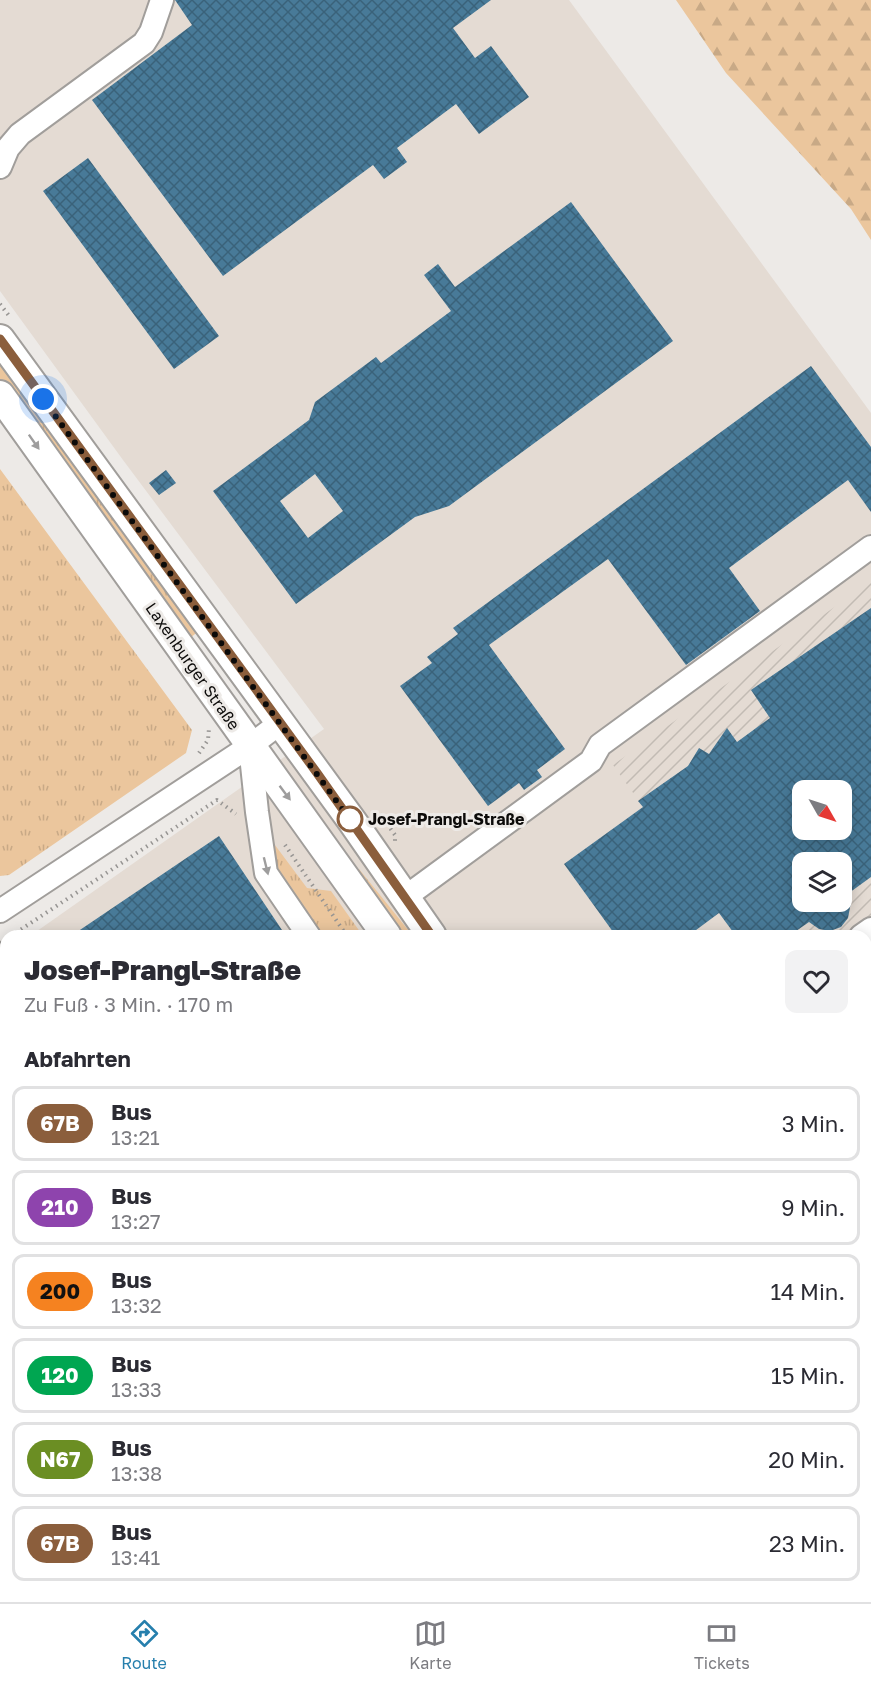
<!DOCTYPE html>
<html lang="de">
<meta charset="utf-8">
<style>
body{margin:0;font-family:"Golos Text",sans-serif;background:#f2f2f3;color:#2b2b33;height:100vh;display:flex;flex-direction:column;font-size:22px;white-space:nowrap}
*{box-sizing:border-box;margin:0}
p{font-size:20px;color:#7c7c81}
.icon{flex:none;width:33px;height:33px;fill:none;stroke:currentColor;stroke-width:2;stroke-linecap:round;stroke-linejoin:round}
.map{position:relative;flex:1;overflow:hidden}
.drawer{position:absolute;left:0px;top:930px;width:872px;height:672px;display:flex;flex-direction:column;background:#fff;border-radius:18px 18px 0 0;box-shadow:0 3px 15px #0003}
.drawer>*{flex:none}
.badge{padding:0 12px;border-radius:20px;font-size:21px;line-height:39px}
.needle{width:39px;rotate:129deg}
.controls{position:absolute;left:792px;top:780px;display:grid;gap:12px}
.controls a{display:grid;place-items:center;width:60px;height:60px;border-radius:12px;background:#fff;box-shadow:0 3px 15px #0003;font-size:30px}
.you{position:absolute;width:30px;height:30px;margin:-15px;border:4px solid #fff;border-radius:50%;background:#1a73e8;box-shadow:0 0 0 9px #1a73e833}
.map>.badge{position:absolute;translate:-50% -50%;box-shadow:0 0 0 3px #fff}
h2{padding:0 24px;font-size:22px;line-height:54px}
.round{display:grid;place-items:center;flex:none;width:63px;height:63px;border-radius:12px;background:#f2f2f3}
.summary{display:flex;align-items:center;justify-content:space-between;height:102px;padding:0 24px}
h1{font-size:28px;font-weight:800;line-height:45px}
ul{padding:0;list-style:none}
li{display:flex;align-items:center;gap:18px;height:75px;margin:0 12px 9px;padding:0 12px;border:3px solid #e1e1e2;border-radius:12px}
li div{flex:1}
li b{display:block;font-size:22px}
li em{font-style:normal}
li .badge{min-width:66px;font-weight:700;text-align:center}
.dock{display:flex;justify-content:space-around;align-items:center;height:84px;border-top:2px solid #e1e1e2;background:#fff;font-size:16px;color:#7c7c81}
.dock a{display:grid;justify-items:center;gap:3px}
.dock .active{color:#267fad}
.map>svg:first-child{display:block}
.built{fill:#e4dbd3;fill-rule:evenodd}
.industrial{fill:url(#industrial-furrows);fill-rule:evenodd}
.grass{fill:url(#grass-tufts)}
.forest{fill:url(#forest-firs)}
.building{fill:url(#building-cross-hatch);fill-rule:evenodd}
.lines{fill:none;stroke-linecap:round;stroke-linejoin:round}
.minor-casing{stroke:#a19e9b;stroke-width:26}
.major-casing{stroke:#a19e9b;stroke-width:32}
.path{stroke:#979593;stroke-width:4;stroke-dasharray:1.5 4.5;stroke-linecap:butt}
.minor{stroke:#fff;stroke-width:22}
.major{stroke:#fff;stroke-width:28}
.oneway{fill:#9e9d9d}
.line-casing{stroke:#fff;stroke-width:14}
.line{stroke:#8b5e3c;stroke-width:9}
.walk{stroke:#0c0b0a;stroke-width:6;stroke-dasharray:0 10.8}
.stop-dot{fill:#fff;stroke:#8b5e3c;stroke-width:3}
.labels{text-anchor:middle;dominant-baseline:central;stroke-width:6;stroke-linejoin:round;paint-order:stroke}
.street-label{font-size:16px;fill:#0c0b0a;stroke:#edeae7}
.stop-label{font-size:16px;font-weight:bold;fill:#0c0b0a;stroke:#edeae7;text-anchor:start}
</style>
<div class="map">
<svg width="871" height="1602" viewBox="0 0 871 1602">
<defs>
<pattern id="industrial-furrows" width="10" height="10" patternUnits="userSpaceOnUse" patternTransform="scale(1.5)"><rect width="10" height="10" fill="#e4dbd3"/><path d="M-1 1l2-2M0 10L10 0M9 11l2-2" fill="none" stroke="#c2bbb4"/></pattern>
<pattern id="grass-tufts" width="24" height="20" patternUnits="userSpaceOnUse" patternTransform="scale(1.5)"><rect width="24" height="20" fill="#ebc69d"/><path d="M3 7l-1-3M5 7V3M7 7l1-3M15 17l-1-3M17 17v-4M19 17l1-3" fill="none" stroke="#c8a986"/></pattern>
<pattern id="forest-firs" width="22" height="20" patternUnits="userSpaceOnUse" patternTransform="scale(1.5)"><rect width="22" height="20" fill="#ebc69d"/><path d="M5 1l3.5 6h-7zM16 11l3.5 6h-7z" fill="#c8a986"/></pattern>
<pattern id="building-cross-hatch" width="8" height="8" patternUnits="userSpaceOnUse" patternTransform="scale(1.5)"><rect width="8" height="8" fill="#487a98"/><path d="M0 0l8 8M0 8l8-8" fill="none" stroke="#3a627a"/></pattern>
</defs>
<rect width="100%" height="100%" fill="#edeae7"/>
<path class="built" d="M0 0H569L871 413V1602H0V957L6 953V1596H866V936H30L324 729 123 460 0 291ZM802 790H842V830H802ZM802 862H842V902H802Z"/>
<path class="industrial" d="M871 581V983L866 987V936H736L613 765ZM802 790H842V830H802ZM802 862H842V902H802Z"/>
<path class="grass" d="M0 358 200 630 190 638 0 380Z
M0 469 192 730 186 753 9 875 0 876Z
M269 837 307 888 331 891 363 936H323L275 864Z
M359 869 413 936H401L355 871Z
M762 1596H807L810 1602H766Z"/>
<path class="forest" d="M676 0H871V240L851 209 726 73Z"/>
<path class="building" d="M175 0H491L453 28 475 58 491 46 529 97 479 134 456 104 397 148 407 162 384 179 373 165 223 276 92 100 192 25Z
M88 158 219 336 174 369 43 191Z
M571 202 673 341 449 506 415 517 296 604 213 491 309 420 315 402 376 357 381 363 451 311 424 275 438 264 455 287ZM315 474 343 511 308 538 280 501Z
M811 366 871 447V512L848 480 729 568 760 611 686 665 608 559 489 645 565 749 537 770 542 777 524 790 519 783 488 806 400 686 432 663 427 657 458 634 453 628Z
M166 470 176 483 159 495 149 483Z
M871 608V877L842 898V862H802V902H851L848 918 841 927 830 931 819 929 809 922 789 936H736L719 913 688 936H616L564 864 643 807 638 801 688 766 699 748 709 754 727 728 737 742 770 718 751 690ZM802 790H842V830H802Z
M219 836 286 936H71Z"/>
<g class="lines">
<g class="minor-casing">
<path id="minor" d="M0 167 8 148 20 134 144 43 151 32 162 0
M250 746 257 812 266 873 309 936
M404 898 591 761 600 745 871 547
M0 911 250 746 280 723
M861 936 871 929
M0 979H6
M866 1058 871 1054
M866 1111 871 1119
M0 1352 6 1348
M446 1596 450 1602
M8 1602 17 1596
M423 1602 432 1596"/>
</g>
<g class="major-casing">
<path id="major" d="M0 339 352 821 432 936
M0 395 387 936
M866 1576 871 1585
M831 1596 835 1602"/>
</g>
<path class="path" d="M0 304 10 317
M199 753 208 740 209 728
M380 814 395 835V841
M285 845 347 936
M11 936 217 800 236 814
M0 943 6 940
M793 1596 797 1602"/>
<use href="#minor" class="minor"/>
<use href="#major" class="major"/>
</g>
<defs><path id="oneway-solid" d="M-6-.8H1V-3.2L6.5 0L1 3.2V.8H-6Z" transform="scale(1.5)"/></defs>
<g class="oneway">
<use href="#oneway-solid" transform="translate(34 442) rotate(55)"/>
<use href="#oneway-solid" transform="translate(285 793) rotate(53)"/>
<use href="#oneway-solid" transform="translate(266 866) rotate(76)"/>
</g>
<g class="lines">
<g class="line-casing">
<path id="line" d="M0 339 317 773 432 936"/>
</g>
<use href="#line" class="line"/>
<path class="walk" d="M43 399 351 821 350 819"/>
</g>
<circle class="stop-dot" cx="350" cy="819" r="12"/>
<g class="labels">
<g class="street-label">
<text transform="translate(193 666) rotate(55)">Laxenburger Straße</text>
</g>
<g class="stop-label">
<text x="368" y="819">Josef-Prangl-Straße</text>
</g>
</g>
</svg>
<div class="controls">
<a><svg class="needle" viewBox="-14 -14 28 28"><path d="M0-13l5 13h-10z" fill="#e53935"/><path d="M0 13l5-13h-10z" fill="#7c7c81"/></svg></a>
<a><svg class="icon" aria-label="layers" viewBox="0 0 24 24"><path d="M12 4l9 5-9 5-9-5zM3 14l9 5 9-5"/></svg></a>
</div>
<div class="you" style="left:43px;top:399px"></div>
<section class="drawer">
<div class="summary"><div><h1>Josef-Prangl-Straße</h1><p>Zu Fuß · 3 Min. · 170 m</p></div><a class="round"><svg class="icon" aria-label="heart" viewBox="0 0 24 24"><path d="M12 20l-8-8c-3-5 5-10 8-4 3-6 11-1 8 4z"/></svg></a></div>
<h2>Abfahrten</h2>
<ul>
<li><span class="badge" style="background:#8b5e3c;color:#fff">67B</span><div><b>Bus</b><p>13:21</p></div><em>3 Min.</em></li>
<li><span class="badge" style="background:#8e44ad;color:#fff">210</span><div><b>Bus</b><p>13:27</p></div><em>9 Min.</em></li>
<li><span class="badge" style="background:#f58220;color:#111">200</span><div><b>Bus</b><p>13:32</p></div><em>14 Min.</em></li>
<li><span class="badge" style="background:#00a651;color:#fff">120</span><div><b>Bus</b><p>13:33</p></div><em>15 Min.</em></li>
<li><span class="badge" style="background:#6b8e23;color:#fff">N67</span><div><b>Bus</b><p>13:38</p></div><em>20 Min.</em></li>
<li><span class="badge" style="background:#8b5e3c;color:#fff">67B</span><div><b>Bus</b><p>13:41</p></div><em>23 Min.</em></li>
</ul>
</section>
</div>
<nav class="dock">
<a class="active"><svg class="icon" aria-label="directions" viewBox="0 0 24 24"><path d="M12 3l9 9-9 9-9-9zM9 14v-3h6M13 9l2 2-2 2"/></svg>Route</a>
<a><svg class="icon" aria-label="map" viewBox="0 0 24 24"><path d="M3 6l6-2 6 2 6-2v14l-6 2-6-2-6 2zM9 4v14M15 6v14"/></svg>Karte</a>
<a><svg class="icon" aria-label="tickets" viewBox="0 0 24 24"><path d="M3 7h18v10H3zM15 7v10"/></svg>Tickets</a>
</nav>
